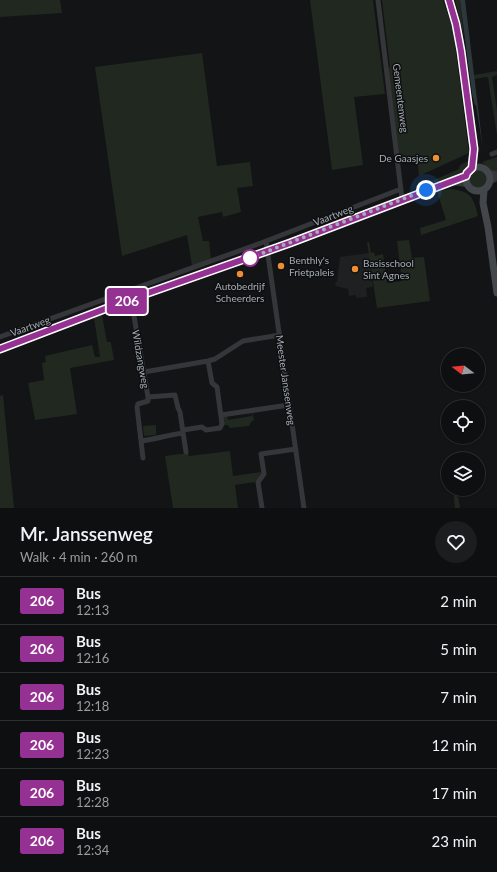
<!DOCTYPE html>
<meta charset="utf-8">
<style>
body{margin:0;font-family:Lato,sans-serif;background:#1c1d1e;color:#f1f3f6;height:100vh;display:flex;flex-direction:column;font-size:15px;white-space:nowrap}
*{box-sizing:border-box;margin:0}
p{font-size:13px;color:#9b9c9f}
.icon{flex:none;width:22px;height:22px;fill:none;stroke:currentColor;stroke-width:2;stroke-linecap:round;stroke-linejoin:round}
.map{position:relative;height:508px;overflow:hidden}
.sheet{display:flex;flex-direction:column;background:#0e0f10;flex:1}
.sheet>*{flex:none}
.badge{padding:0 8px;border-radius:3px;font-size:14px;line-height:26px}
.needle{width:26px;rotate:286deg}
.fabs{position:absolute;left:441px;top:348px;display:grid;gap:8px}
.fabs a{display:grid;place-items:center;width:44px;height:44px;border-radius:50%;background:#0e0f10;box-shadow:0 1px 3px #0004,0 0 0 1px #2e2f30;font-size:20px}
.you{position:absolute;width:20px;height:20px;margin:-10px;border:3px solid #fff;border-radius:50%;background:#1a73e8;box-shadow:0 0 0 6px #1a73e833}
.map>.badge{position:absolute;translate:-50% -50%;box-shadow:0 0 0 2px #fff}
.round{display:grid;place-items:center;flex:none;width:42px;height:42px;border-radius:21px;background:#1c1d1e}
.summary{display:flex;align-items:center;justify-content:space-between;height:68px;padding:0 20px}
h1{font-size:19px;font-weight:600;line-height:30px}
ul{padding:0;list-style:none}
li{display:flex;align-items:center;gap:12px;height:48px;padding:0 20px;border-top:1px solid #2e2f30}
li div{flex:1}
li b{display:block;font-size:15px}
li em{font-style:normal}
li .badge{min-width:44px;font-weight:700;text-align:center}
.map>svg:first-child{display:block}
.built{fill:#1f2022}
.green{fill:#202820}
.water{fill:#2d383d}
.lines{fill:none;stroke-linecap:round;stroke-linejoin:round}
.minor{stroke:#35363a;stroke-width:5}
.tertiary{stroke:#35363a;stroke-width:6}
.secondary{stroke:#43464a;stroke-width:7}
.line-casing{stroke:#fff;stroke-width:9}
.line{stroke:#953192;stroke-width:6}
.walk{stroke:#a5adb5;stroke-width:4;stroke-dasharray:0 7.2}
.poi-dot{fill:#eb8f35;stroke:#0e0f10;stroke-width:1.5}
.stop-dot{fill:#fff;stroke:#953192;stroke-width:2}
.labels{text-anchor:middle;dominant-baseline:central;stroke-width:3;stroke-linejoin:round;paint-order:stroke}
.street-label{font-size:10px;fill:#a5adb5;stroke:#0e0f10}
.poi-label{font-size:10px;fill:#a5adb5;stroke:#0e0f10;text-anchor:start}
</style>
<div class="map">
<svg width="497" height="508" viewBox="0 0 497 508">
<rect width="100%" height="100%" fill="#131415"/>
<path class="built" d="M369 253 373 287 366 288 367 297 356 298V295L349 296 348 289 335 286 336 282H337L340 257Z"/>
<path class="green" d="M0 0H60L62 13 0 17Z
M310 0H373L385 94 354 97 363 165 332 170Z
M382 0H443L453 30 469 153 419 176 417 157 413 156 399 159 388 70 390 67Z
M455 0H460L464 36Z
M202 53 217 166 250 162 253 186 237 188 241 212 223 217 222 212 198 217 203 241H209L211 259 192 266 187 235 122 256 95 67Z
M497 71V75L492 77 497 110V135L488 78 487 77 474 79V75Z
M497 157V172L490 171 482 162Z
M470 160C468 179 441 182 427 187L425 184 459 169 460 165Z
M469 179a9 9 0 1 1 18 0a9 9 0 1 1-18 0Z
M451 189C471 191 474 198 478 216L421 235 420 228 446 220 437 191Z
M409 240 412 258 424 257 430 301 377 308 367 242H369L371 253 374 252 375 256 383 254 387 283 402 281 397 241Z
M102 315 107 342H111V343L114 360 70 368 77 414 35 420 28 383 44 380 42 363 46 362 45 356 92 345 95 357H100L94 318Z
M3 395 14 508H0V396Z
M252 412 254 420 251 422 249 426 230 428 228 425H224L223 419 225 416H227L228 420 252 416Z
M156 425V435L144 436 143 426Z
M230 451 233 476 262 472 255 482 235 485 238 508H173L165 456 188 453 189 456Z
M453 489H457L460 508H455Z"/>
<path class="water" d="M460 0H465L483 149 476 105H475L472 93Z"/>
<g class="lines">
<path class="minor" d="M378 0 402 199
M492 154 497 152
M266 241 304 508
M128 290 131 299 148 397V401L138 404 137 407 143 458
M0 337 261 243 401 189
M144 372 208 361 215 359 243 341 280 335
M148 397 175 395 178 408 180 412 186 452
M221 415 289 405
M183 430 202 427 206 430 220 428 222 424 217 387 212 383 208 361
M141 441C156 439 168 435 183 433
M262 508 258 482 264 474 261 454 296 449"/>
<path class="tertiary" d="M489 173 497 174
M490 181 497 178
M452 182 466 184
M0 349 131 299 290 243 466 176"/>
<path class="secondary" d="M449 0C461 33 463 69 468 103 470 125 475 147 472 168
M466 179a12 12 0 1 1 24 0a12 12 0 1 1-24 0Z
M484 190 483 203 488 227 497 293"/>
</g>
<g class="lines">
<g class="line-casing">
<path id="line" d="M0 349 131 299 290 243 466 176 467 173 472 168 474 149 461 51 456 24 449 0"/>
</g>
<use href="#line" class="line"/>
<path class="walk" d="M250 258 426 190"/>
</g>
<g class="poi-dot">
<circle cx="436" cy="158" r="4"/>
<circle cx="281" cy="266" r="4"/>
<circle cx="355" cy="269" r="4"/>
<circle cx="240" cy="274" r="4"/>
</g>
<circle class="stop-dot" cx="250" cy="258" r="8"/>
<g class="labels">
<g class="street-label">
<text transform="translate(401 98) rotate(83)">Gemeentenweg</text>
<text transform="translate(333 215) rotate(-21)">Vaartweg</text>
<text transform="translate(30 326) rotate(-20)">Vaartweg</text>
<text transform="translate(141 359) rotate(80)">Wildzangweg</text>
<text transform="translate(286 380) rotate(82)">Meester Janssenweg</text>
</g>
<g class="poi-label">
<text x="428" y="158" text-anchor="end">De Gaasjes</text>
<text x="289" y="260">Benthly's<tspan x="289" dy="12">Frietpaleis</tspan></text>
<text x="363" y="263">Basisschool<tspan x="363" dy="12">Sint Agnes</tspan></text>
<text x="240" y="286" text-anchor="middle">Autobedrijf<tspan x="240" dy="12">Scheerders</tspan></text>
</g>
</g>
</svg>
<div class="fabs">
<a><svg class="needle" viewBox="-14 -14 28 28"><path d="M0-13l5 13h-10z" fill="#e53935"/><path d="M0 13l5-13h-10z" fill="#9b9c9f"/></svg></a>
<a><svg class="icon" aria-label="locate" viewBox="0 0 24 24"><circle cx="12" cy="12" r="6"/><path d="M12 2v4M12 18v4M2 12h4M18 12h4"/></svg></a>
<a><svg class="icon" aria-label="layers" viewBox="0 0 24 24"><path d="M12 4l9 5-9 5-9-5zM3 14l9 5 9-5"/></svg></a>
</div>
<div class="you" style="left:426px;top:190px"></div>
<b class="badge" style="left:127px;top:301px;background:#953192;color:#fff">206</b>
</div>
<section class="sheet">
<div class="summary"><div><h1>Mr. Janssenweg</h1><p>Walk · 4 min · 260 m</p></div><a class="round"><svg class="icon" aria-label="heart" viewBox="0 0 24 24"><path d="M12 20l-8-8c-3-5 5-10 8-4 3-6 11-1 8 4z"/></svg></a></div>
<ul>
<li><span class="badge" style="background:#953192;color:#fff">206</span><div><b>Bus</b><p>12:13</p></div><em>2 min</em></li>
<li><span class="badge" style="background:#953192;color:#fff">206</span><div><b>Bus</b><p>12:16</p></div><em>5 min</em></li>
<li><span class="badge" style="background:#953192;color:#fff">206</span><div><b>Bus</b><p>12:18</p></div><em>7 min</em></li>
<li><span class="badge" style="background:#953192;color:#fff">206</span><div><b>Bus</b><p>12:23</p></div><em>12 min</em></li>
<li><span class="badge" style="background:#953192;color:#fff">206</span><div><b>Bus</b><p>12:28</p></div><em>17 min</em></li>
<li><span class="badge" style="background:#953192;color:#fff">206</span><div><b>Bus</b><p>12:34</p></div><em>23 min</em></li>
</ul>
</section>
